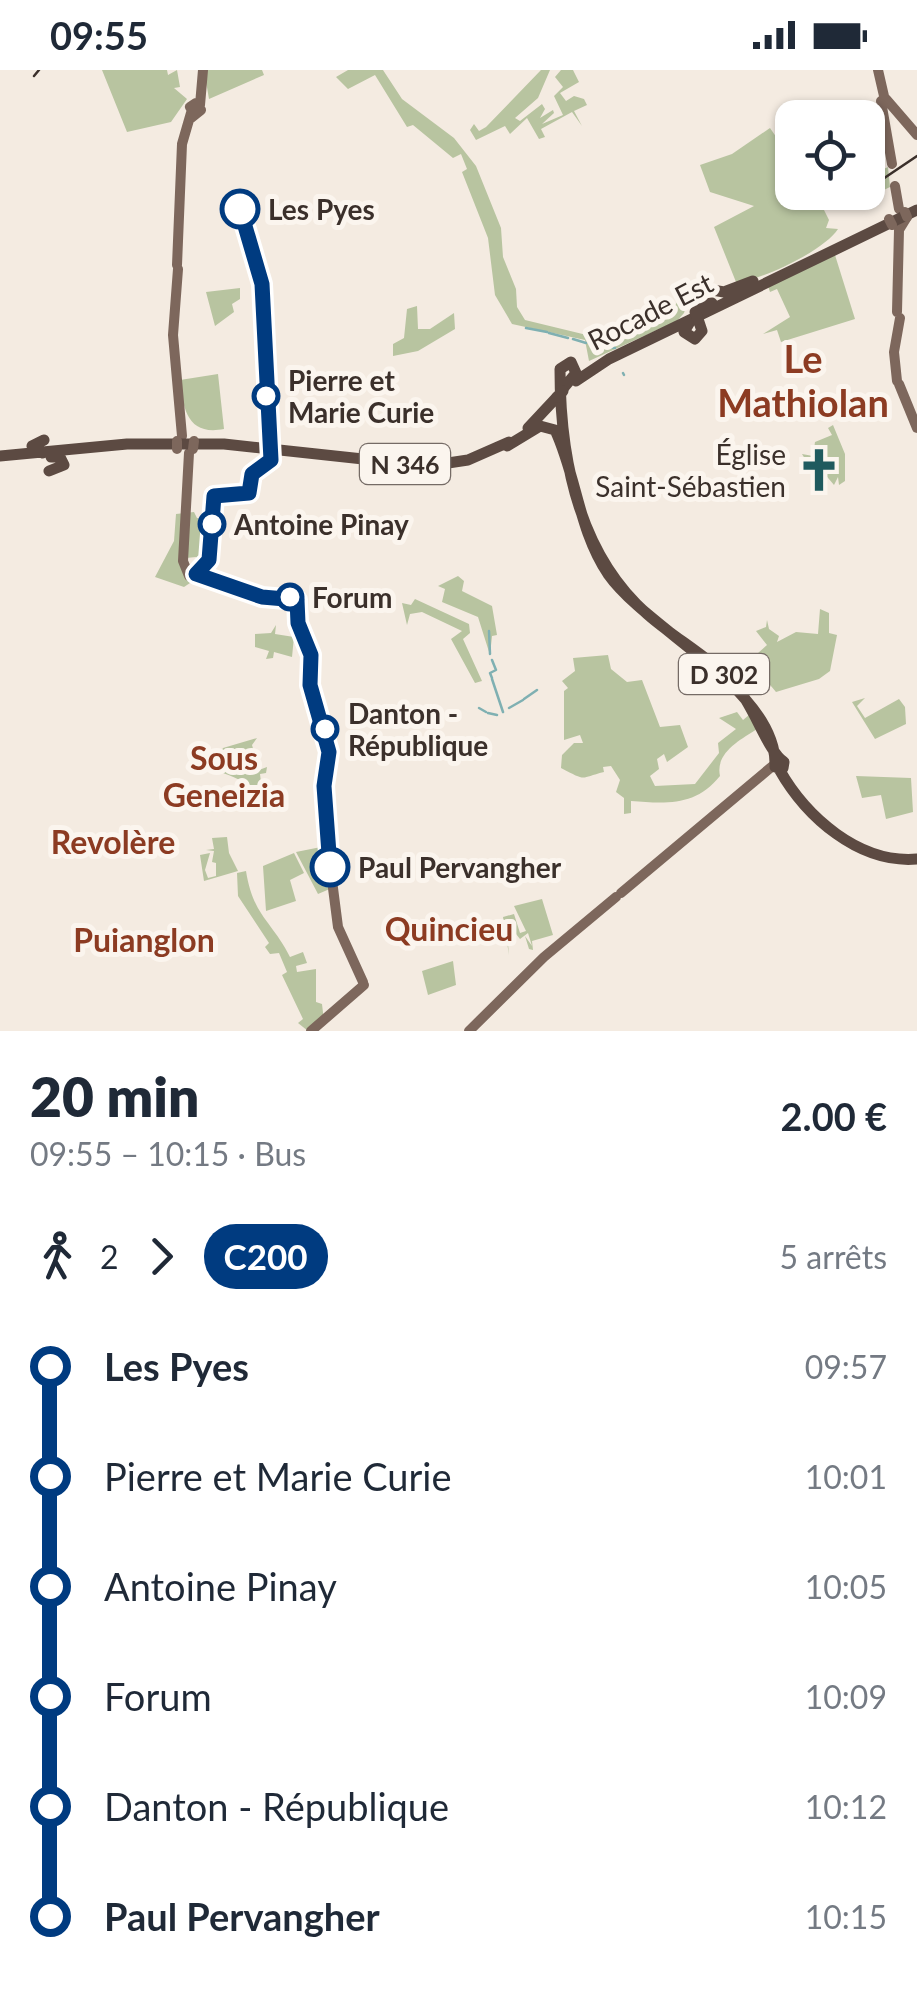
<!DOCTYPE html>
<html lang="fr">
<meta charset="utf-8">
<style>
body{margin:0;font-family:Lato,sans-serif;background:#f6f6f7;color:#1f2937;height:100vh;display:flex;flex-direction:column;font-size:38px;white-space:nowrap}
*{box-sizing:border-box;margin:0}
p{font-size:32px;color:#747a83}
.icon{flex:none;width:55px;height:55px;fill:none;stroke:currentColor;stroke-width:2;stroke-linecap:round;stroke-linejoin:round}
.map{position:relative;height:961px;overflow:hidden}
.sheet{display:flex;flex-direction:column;background:#fff;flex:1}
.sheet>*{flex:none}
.badge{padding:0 20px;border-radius:32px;font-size:35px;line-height:65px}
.controls{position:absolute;left:775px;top:30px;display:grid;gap:20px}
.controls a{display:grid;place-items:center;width:110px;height:110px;border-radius:20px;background:#fff;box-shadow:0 2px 8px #0004;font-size:50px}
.map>.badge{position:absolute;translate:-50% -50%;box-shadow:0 0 0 5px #fff}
.legs{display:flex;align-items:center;gap:15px;height:110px;padding:0 30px;font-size:32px}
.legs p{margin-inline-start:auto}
.summary{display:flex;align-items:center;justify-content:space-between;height:170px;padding:0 30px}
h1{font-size:55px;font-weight:800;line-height:75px}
ul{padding:0 30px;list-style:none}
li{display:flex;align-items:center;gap:35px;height:110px;font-size:38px}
li i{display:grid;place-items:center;width:15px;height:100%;margin:0 12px;background:currentColor}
li i::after{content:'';width:25px;height:25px;margin:-12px;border:8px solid;border-radius:50%;background:#fff}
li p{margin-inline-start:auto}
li:first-child i{background:linear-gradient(#0000 50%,currentColor 0)}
li:last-child i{background:linear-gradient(currentColor 50%,#0000 0)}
.status{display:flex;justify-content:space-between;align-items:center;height:70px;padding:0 50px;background:#fff;direction:ltr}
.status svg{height:28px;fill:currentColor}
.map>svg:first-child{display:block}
.green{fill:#b8c4a0}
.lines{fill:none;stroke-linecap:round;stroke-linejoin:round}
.stream{stroke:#7fb0b2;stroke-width:2.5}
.major{stroke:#7d675c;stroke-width:10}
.highway{stroke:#5c4a42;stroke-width:11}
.tram{stroke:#3b302b;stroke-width:2.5}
.major-bridge{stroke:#7d675c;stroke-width:10}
.highway-bridge{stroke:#5c4a42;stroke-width:11}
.line-1-casing{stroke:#fff;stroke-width:22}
.line-1{stroke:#003b80;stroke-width:15}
.stop-1-dot{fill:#fff;stroke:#003b80;stroke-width:5}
.labels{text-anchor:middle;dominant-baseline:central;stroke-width:10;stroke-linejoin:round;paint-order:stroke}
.shield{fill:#fbf5ee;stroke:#756b66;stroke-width:2.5}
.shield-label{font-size:25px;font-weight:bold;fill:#3b302b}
.stop-label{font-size:28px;font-weight:bold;fill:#3b302b;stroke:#fbf5ee;text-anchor:start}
.street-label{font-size:28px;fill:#3b302b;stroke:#fbf5ee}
.poi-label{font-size:28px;fill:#3b302b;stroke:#fbf5ee;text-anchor:end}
.quarter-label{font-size:32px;font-weight:bold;fill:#8c3b22;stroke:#fbf5ee}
.district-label{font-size:38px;font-weight:bold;fill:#8c3b22;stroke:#fbf5ee}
</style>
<div class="status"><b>09:55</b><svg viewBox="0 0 49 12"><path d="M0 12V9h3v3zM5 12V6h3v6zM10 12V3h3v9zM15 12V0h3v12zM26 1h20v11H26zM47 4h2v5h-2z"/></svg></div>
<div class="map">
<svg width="917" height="961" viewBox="0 0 917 961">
<rect width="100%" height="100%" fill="#f4ebe1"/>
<path class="green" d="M102 0H167L168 5 177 0 180 17 174 18 187 29 171 52 127 62Z
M204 0H262L264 5 209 29Z
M348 0H383L402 29 454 68 476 96 501 158 503 187 516 219 517 237 525 250 595 267 669 246 687 215 704 211 717 217 690 223 684 243 677 251 589 291 585 270 512 254 495 225 488 168 462 102 467 99 461 84 453 88 413 55 407 57 375 5 348 19 336 7Z
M541 0H550L538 28 515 48 520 51 542 34 545 39 540 48 553 40 554 43 542 54 563 45 554 26 563 17 555 7 561 0H573L579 12 560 23 566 31 574 26 584 29 587 35 574 41 582 56 572 42 541 59 545 67 539 69 527 48 510 64 505 56 476 70 470 60 474 54 479 61 486 57Z
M770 58 792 90V122L811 123 809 127 819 130 829 150 826 158 838 159C824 181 758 212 736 212L714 157 754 136 710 122 700 95 732 84Z
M868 76 874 103 888 97 890 117 847 138 849 129 874 116H868L872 112 868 111Z
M835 185 855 249 781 272 777 260 763 264 790 247 777 219 770 222 768 216Z
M240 218V229L232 234 234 242 215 256 206 222Z
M417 236 418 259H430L454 243 455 259 418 281 393 286V274L404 268 407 239Z
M218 304 224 359C188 366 183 340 180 310Z
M833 355 845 384V411L839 415 838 407 834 415 818 396 810 397 802 384 813 386 815 372 832 365 828 358Z
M194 442 197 448 210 450 208 485 201 492 196 487 186 488 190 513 184 517 155 507 174 471 176 444Z
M458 506 464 511 462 521 492 536 497 565 492 566 490 585 478 547 442 532 445 519 438 516Z
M415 529 469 554 470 563 463 569 482 611 475 613 451 569 462 561 422 542 410 544 407 555 402 533 411 535Z
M820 539 829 543V563L837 565 830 601 819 609 776 622 766 610 758 583 767 575 756 561 766 557 767 550 769 559 779 566 777 572 796 562 818 564Z
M276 555 275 564 294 567 292 587 274 582 273 588 266 589 269 581 255 577V564L271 563Z
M608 585 611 599 627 612 642 610 660 657 680 655 688 677 667 692 664 684 657 689 659 699 650 706 655 716 695 714 719 683 718 673 736 659 719 648 737 642 743 650 749 645 742 629 757 659C740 670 715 683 720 706 696 736 667 734 631 731V743L624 744V728L616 722 620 710 611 696 603 697 604 702C579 708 588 712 561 698L562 685 574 673H583L580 665 564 670V621L568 618 562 611 575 601 573 588Z
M865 628 857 636 865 648 899 629 905 637 906 654 875 669 852 632Z
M257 668 252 675 259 700 267 697 266 703 260 704 262 720C243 713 230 703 211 700L223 678Z
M856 706 911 708 913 742 886 749 881 725 862 728Z
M227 767 229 783 238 801 204 811 200 785 210 783 205 800 208 808 216 806V793L212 792 214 781 206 780 214 779 212 768Z
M326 776 332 818 318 824 296 782Z
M294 783 304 803 290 810 296 831 266 841 263 796Z
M246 801C253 846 272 851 290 887L303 882 307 893 296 896 297 902 316 899V932L322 934 324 951 308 961 298 953 303 949 282 905 287 902 279 883 270 884 265 877 269 873 238 826 237 803Z
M542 829 553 865 532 871 533 880 529 879 525 866 532 876 528 863 520 869 516 864 515 871 508 874 509 885 503 847 514 844 520 863 526 861 514 836Z
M453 891 456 915 428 925 422 901Z"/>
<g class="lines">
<path class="stream" d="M526 258 547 262
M549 263 568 268
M573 269 586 273
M590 273 615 278
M623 303 624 305
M489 561 490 584
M492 608 490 603 496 600 492 590
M492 609 503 642
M524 629 537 620
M479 638 486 642
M509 638 523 630
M488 643 497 645"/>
<path class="major" d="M878 0 884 26
M886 29 917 65
M881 31 892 94
M200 35 203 0
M191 48 201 40 196 33 190 37 194 44
M895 116 899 139
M177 195 182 74 191 43
M178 199 173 265 182 366
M897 242 899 160 907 147
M897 311 894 282 900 248
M899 314 917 358
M196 505 237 518
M189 506 183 491 189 383
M240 520 266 527H296
M299 529V553L311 587 310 615 329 682 325 756 338 857 363 912
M621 823 775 694
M311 961 364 915
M469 961 544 887 616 827"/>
<path class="highway" d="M693 223 697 236 712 233
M691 224 701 218 724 222 753 211
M690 252 684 262 695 269 702 261 698 249
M576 311 609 289 917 140
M528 358 557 327
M507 376 540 356 555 360C577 407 578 459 608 504 648 561 779 621 775 697L783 698 784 692C768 682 753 634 736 616 710 587 675 569 647 544 578 483 560 387 560 299L571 292 576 303 561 321
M43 383 32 376 44 370
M0 386 127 374H224L428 396 468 390 509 372
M49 401 64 395 60 387H51
M779 699C806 747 859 794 917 789"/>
<path class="tram" d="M34 6 39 0
M868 119 917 86"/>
<path class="major-bridge" d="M905 142 907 147
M889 149 892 155
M177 371V379
M193 379 194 371"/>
<path class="highway-bridge" d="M695 242 698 249
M557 327 563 321"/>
</g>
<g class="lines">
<g class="line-1-casing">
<path id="line-1" d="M240 139 262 214 271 390 252 404 249 423 214 426 209 490 196 504 262 527 297 530 298 553 311 585 310 615 329 682 324 716 330 797"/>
</g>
<use href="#line-1" class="line-1"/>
</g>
<defs>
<g id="church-bare" transform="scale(3.45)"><path d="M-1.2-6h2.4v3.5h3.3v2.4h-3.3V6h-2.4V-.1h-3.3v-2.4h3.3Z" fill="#1f5a5e" stroke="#fbf5ee" stroke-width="2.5" paint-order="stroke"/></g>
</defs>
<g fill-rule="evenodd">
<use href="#church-bare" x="819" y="400"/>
</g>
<g class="stop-1-dot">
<circle cx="240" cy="139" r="18"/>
<circle cx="266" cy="326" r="12"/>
<circle cx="212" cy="454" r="12"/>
<circle cx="290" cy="527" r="12"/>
<circle cx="325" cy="659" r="12"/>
<circle cx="330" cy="797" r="18"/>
</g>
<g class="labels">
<g class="shield">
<rect x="360" y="374" width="90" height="40" rx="8"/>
<rect x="679" y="584" width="90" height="40" rx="8"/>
</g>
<g class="shield-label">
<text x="405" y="394">N 346</text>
<text x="724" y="604">D 302</text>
</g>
<g class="stop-label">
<text x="268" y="139">Les Pyes</text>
<text x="288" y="310">Pierre et<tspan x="288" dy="32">Marie Curie</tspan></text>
<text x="234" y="454">Antoine Pinay</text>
<text x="312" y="527">Forum</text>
<text x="348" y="643">Danton -<tspan x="348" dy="32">République</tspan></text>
<text x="358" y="797">Paul Pervangher</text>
</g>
<g class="street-label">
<text transform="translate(650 241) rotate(-27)">Rocade Est</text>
</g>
<g class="poi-label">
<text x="786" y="384">Église<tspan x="786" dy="32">Saint-Sébastien</tspan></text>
</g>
<g class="quarter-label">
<text x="224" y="687">Sous<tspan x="224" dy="37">Geneizia</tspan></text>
<text x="113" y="771">Revolère</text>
<text x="449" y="858">Quincieu</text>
<text x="144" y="869">Puianglon</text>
</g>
<g class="district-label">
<text x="803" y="288">Le<tspan x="803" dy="44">Mathiolan</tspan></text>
</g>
</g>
</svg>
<div class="controls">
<a><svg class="icon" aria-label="locate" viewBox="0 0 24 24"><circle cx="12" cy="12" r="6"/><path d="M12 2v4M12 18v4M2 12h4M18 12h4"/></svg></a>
</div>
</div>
<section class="sheet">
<div class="summary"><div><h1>20 min</h1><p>09:55 – 10:15 · Bus</p></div><b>2.00 €</b></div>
<div class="legs"><svg class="icon" aria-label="walk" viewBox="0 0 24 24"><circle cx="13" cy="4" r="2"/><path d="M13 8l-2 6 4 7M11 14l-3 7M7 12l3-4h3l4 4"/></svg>2<svg class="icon" aria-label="forward" viewBox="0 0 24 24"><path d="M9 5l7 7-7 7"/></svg><b class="badge" style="background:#003b80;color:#fff">C200</b><p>5 arrêts</p></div>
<ul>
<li><i style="color:#003b80"></i><b>Les Pyes</b><p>09:57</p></li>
<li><i style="color:#003b80"></i><span>Pierre et Marie Curie</span><p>10:01</p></li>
<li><i style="color:#003b80"></i><span>Antoine Pinay</span><p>10:05</p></li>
<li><i style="color:#003b80"></i><span>Forum</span><p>10:09</p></li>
<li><i style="color:#003b80"></i><span>Danton - République</span><p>10:12</p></li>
<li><i style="color:#003b80"></i><b>Paul Pervangher</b><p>10:15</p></li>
</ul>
</section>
